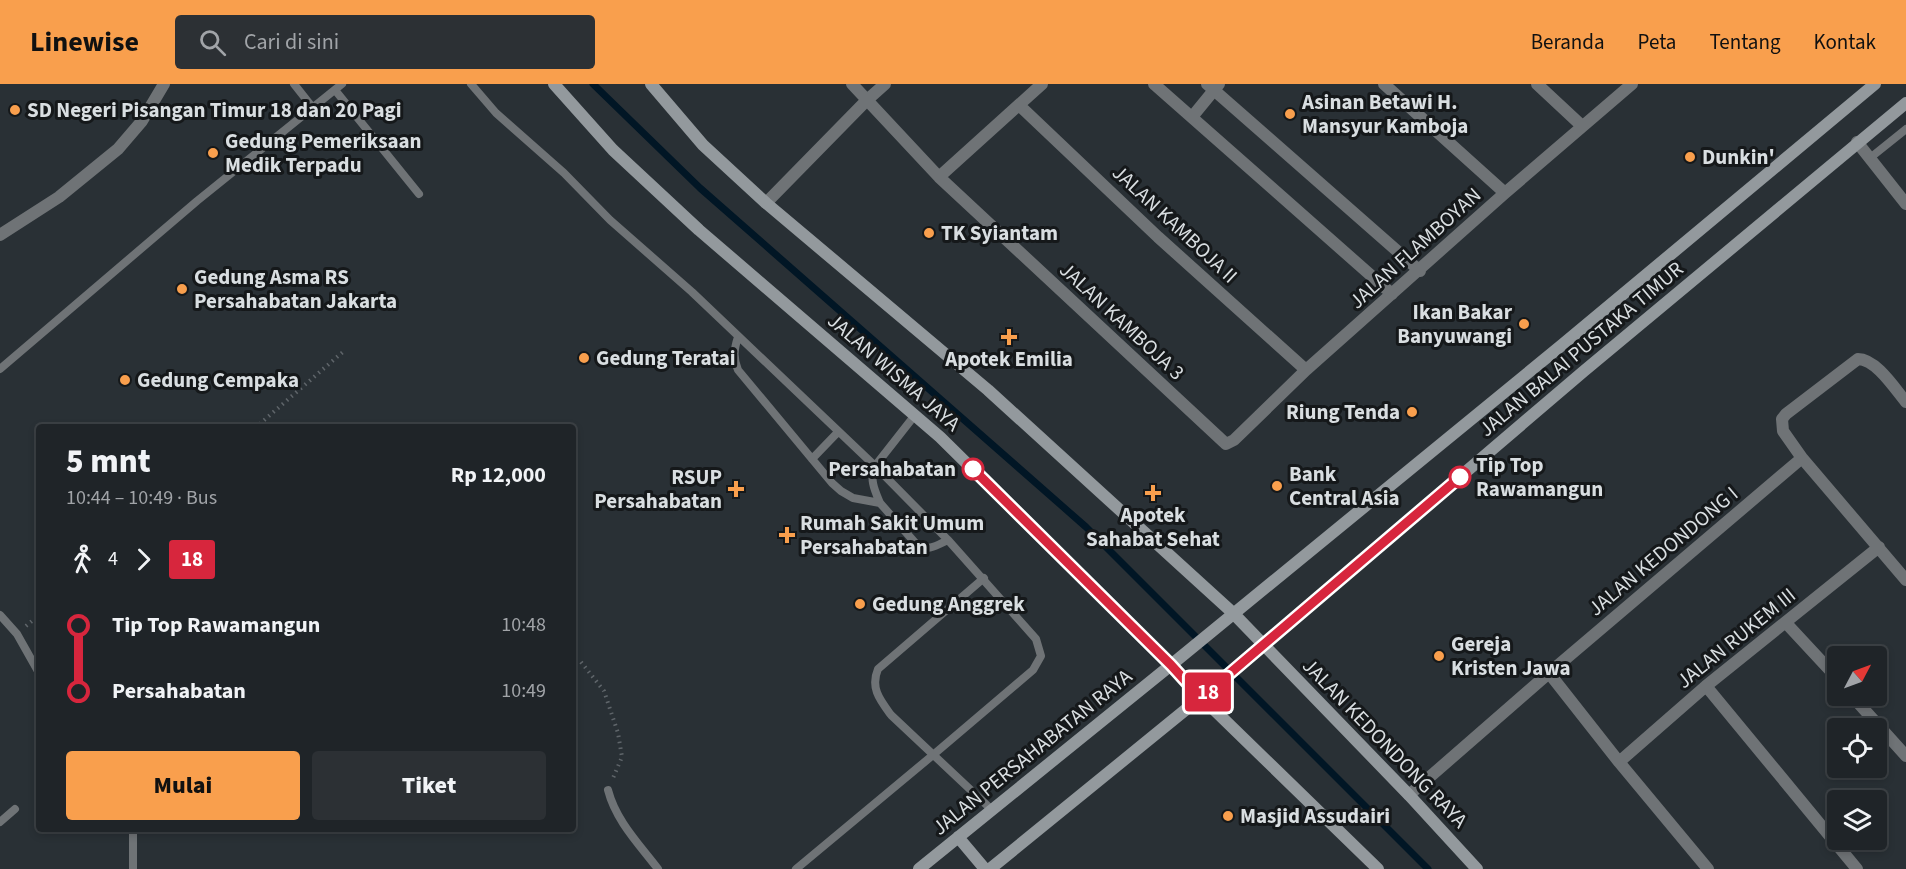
<!DOCTYPE html>
<html lang="id">
<meta charset="utf-8">
<style>
body{margin:0;font-family:"Source Sans 3",sans-serif;background:#2c3034;color:#f1f3f6;height:100vh;display:flex;flex-direction:column;font-size:22px;white-space:nowrap}
*{box-sizing:border-box;margin:0}
p{font-size:20px;color:#a1a4a8}
.icon{flex:none;width:33px;height:33px;fill:none;stroke:currentColor;stroke-width:2;stroke-linecap:round;stroke-linejoin:round}
.map{position:relative;flex:1;overflow:hidden}
.side{position:absolute;left:36px;top:340px;width:540px;height:408px;display:flex;flex-direction:column;background:#1f2428;border-radius:6px;box-shadow:0 3px 9px #0003,0 0 0 2px #3c4145}
.side>*{flex:none}
.badge{padding:0 12px;border-radius:4px;font-size:21px;line-height:39px}
.needle{width:39px;rotate:49deg}
.tools{position:absolute;left:1827px;top:562px;display:grid;gap:12px}
.tools a{display:grid;place-items:center;width:60px;height:60px;border-radius:6px;background:#1f2428;box-shadow:0 3px 9px #0003,0 0 0 2px #3c4145;font-size:30px}
.map>.badge{position:absolute;translate:-50% -50%;box-shadow:0 0 0 3px #fff}
.legs{display:flex;align-items:center;gap:9px;height:66px;padding:0 30px;font-size:20px}
.legs p{margin-inline-start:auto}
.summary{display:flex;align-items:center;justify-content:space-between;height:102px;padding:0 30px}
h1{font-size:33px;font-weight:800;line-height:45px}
.cta{display:flex;gap:12px;margin-top:auto;padding:12px 30px}
.cta a{flex:1;height:69px;border-radius:6px;background:#f99f4d;color:#111;font-size:24px;font-weight:800;line-height:69px;text-align:center}
.cta a+a{background:#2c3034;color:#f1f3f6}
ul{padding:0 30px;list-style:none}
li{display:flex;align-items:center;gap:21px;height:66px;font-size:22px}
li i{display:grid;place-items:center;width:9px;height:100%;margin:0 8px;background:currentColor}
li i::after{content:'';width:15px;height:15px;margin:-8px;border:4px solid;border-radius:50%;background:#1f2428}
li p{margin-inline-start:auto}
li:first-child i{background:linear-gradient(#0000 50%,currentColor 0)}
li:last-child i{background:linear-gradient(currentColor 50%,#0000 0)}
header{display:flex;align-items:center;gap:36px;box-sizing:border-box;height:84px;padding:0 30px;background:#f99f4d;color:#111}
header strong{font-size:28px}
nav{display:flex;gap:33px;margin-inline-start:auto;font-size:21px}
.search{width:420px;height:54px;background:#2c3034;display:flex;align-items:center;gap:15px;box-sizing:border-box;padding:0 21px;border-radius:6px;color:#a1a4a8;font-size:22px}
.map>svg:first-child{display:block}
.lines{fill:none;stroke-linecap:round;stroke-linejoin:round}
.stream{stroke:#011625;stroke-width:7}
.path{stroke:#5f656a;stroke-width:4;stroke-dasharray:1.5 4.5;stroke-linecap:butt}
.lane{stroke:#6f7376;stroke-width:8}
.street{stroke:#6f7376;stroke-width:12}
.secondary{stroke:#93999d;stroke-width:12}
.line-1-casing{stroke:#fff;stroke-width:14}
.line-1{stroke:#d7263d;stroke-width:9}
.poi-dot{fill:#f99f4d;stroke:#15181a;stroke-width:2}
.stop-1-dot{fill:#fff;stroke:#d7263d;stroke-width:3}
.labels{text-anchor:middle;dominant-baseline:central;stroke-width:6;stroke-linejoin:round;paint-order:stroke}
.poi-label{font-size:21px;font-weight:bold;fill:#d9dee1;stroke:#15181a;text-anchor:start}
.street-label{font-size:21px;fill:#d9dee1;stroke:#15181a}
.stop-label{font-size:21px;font-weight:bold;fill:#d9dee1;stroke:#15181a;text-anchor:start}
</style>
<header>
<strong>Linewise</strong>
<div class="search"><svg class="icon" aria-label="search" viewBox="0 0 24 24"><circle cx="10" cy="10" r="6"/><path d="M15 15l6 6"/></svg>Cari di sini</div>
<nav><a>Beranda</a><a>Peta</a><a>Tentang</a><a>Kontak</a></nav>
</header>
<div class="map">
<svg width="1906" height="785" viewBox="0 0 1906 785">
<rect width="100%" height="100%" fill="#293035"/>
<g class="lines">
<path class="stream" d="M593 0 700 104 1086 443 1428 785"/>
<path class="path" d="M255 344 344 267
M26 542 39 531
M581 578 604 607 618 649 622 673 613 694"/>
<path class="lane" d="M294 0 313 24
M471 0 496 29 564 89 610 136 692 208 875 382 948 456 1036 555 1041 572 1033 586 933 671 796 785
M335 6 419 110
M1870 74 1906 45
M738 253C734 265 733 274 738 286L832 399 841 407 853 414 880 419 918 462C930 467 937 461 948 456
M0 285 197 117 342 0
M812 375 838 348
M880 419C875 407 869 395 875 382L915 331
M984 494 878 585C870 604 880 616 891 631L992 726
M0 531 17 550 39 589
M608 706C616 737 639 760 658 785
M0 738 15 725
M133 785V746"/>
<path class="street" d="M852 0 939 93 1226 360 1234 356 1306 286 1505 109 1632 0
M1154 0 1392 210
M1207 0 1420 187
M1384 0 1505 109
M1537 0 1582 42
M1019 21 1158 153 1306 286
M1192 33 1219 0
M1857 58 1906 120
M939 93 1042 0
M766 119 866 17 885 0
M0 151 59 113 118 65 142 37 164 0
M1906 318C1895 305 1876 275 1858 275L1786 330 1782 335 1783 347 1802 374 1906 496
M1786 539 1838 595
M1549 589 1619 678 1708 785
M1706 602 1857 785
M1852 612 1906 672
M1619 678 1706 602 1879 463
M1409 711 1549 589 1802 374"/>
<path class="secondary" d="M554 0 613 66 699 146 940 353 1171 581 1201 613 1378 785
M651 0 703 61 766 119 988 306 1233 529 1409 711 1477 785
M958 753 985 785
M919 785 1171 581 1562 261 1875 0
M990 785 1216 601 1584 287 1906 19"/>
</g>
<g class="lines">
<g class="line-1-casing">
<path id="line-1" d="M973 385 1171 581 1201 614 1460 393"/>
</g>
<use href="#line-1" class="line-1"/>
</g>
<g class="poi-dot">
<circle cx="15" cy="26" r="6"/>
<circle cx="1290" cy="30" r="6"/>
<circle cx="213" cy="69" r="6"/>
<circle cx="1690" cy="73" r="6"/>
<circle cx="929" cy="149" r="6"/>
<circle cx="182" cy="205" r="6"/>
<circle cx="1524" cy="240" r="6"/>
<path d="M1006 244h6v6h6v6h-6v6h-6v-6h-6v-6h6z"/>
<circle cx="584" cy="274" r="6"/>
<circle cx="125" cy="296" r="6"/>
<circle cx="1412" cy="328" r="6"/>
<circle cx="1277" cy="402" r="6"/>
<path d="M733 396h6v6h6v6h-6v6h-6v-6h-6v-6h6z"/>
<path d="M1150 400h6v6h6v6h-6v6h-6v-6h-6v-6h6z"/>
<path d="M784 442h6v6h6v6h-6v6h-6v-6h-6v-6h6z"/>
<circle cx="860" cy="520" r="6"/>
<circle cx="1439" cy="572" r="6"/>
<circle cx="1228" cy="732" r="6"/>
</g>
<g class="stop-1-dot">
<circle cx="973" cy="385" r="10"/>
<circle cx="1460" cy="393" r="10"/>
</g>
<g class="labels">
<g class="poi-label">
<text x="1302" y="18">Asinan Betawi H.<tspan x="1302" dy="24">Mansyur Kamboja</tspan></text>
<text x="27" y="26">SD Negeri Pisangan Timur 18 dan 20 Pagi</text>
<text x="225" y="57">Gedung Pemeriksaan<tspan x="225" dy="24">Medik Terpadu</tspan></text>
<text x="1702" y="73">Dunkin'</text>
<text x="941" y="149">TK Syiantam</text>
<text x="194" y="193">Gedung Asma RS<tspan x="194" dy="24">Persahabatan Jakarta</tspan></text>
<text x="1512" y="228" text-anchor="end">Ikan Bakar<tspan x="1512" dy="24">Banyuwangi</tspan></text>
<text x="596" y="274">Gedung Teratai</text>
<text x="1009" y="275" text-anchor="middle">Apotek Emilia</text>
<text x="137" y="296">Gedung Cempaka</text>
<text x="1400" y="328" text-anchor="end">Riung Tenda</text>
<text x="1289" y="390">Bank<tspan x="1289" dy="24">Central Asia</tspan></text>
<text x="722" y="393" text-anchor="end">RSUP<tspan x="722" dy="24">Persahabatan</tspan></text>
<text x="1153" y="431" text-anchor="middle">Apotek<tspan x="1153" dy="24">Sahabat Sehat</tspan></text>
<text x="800" y="439">Rumah Sakit Umum<tspan x="800" dy="24">Persahabatan</tspan></text>
<text x="872" y="520">Gedung Anggrek</text>
<text x="1451" y="560">Gereja<tspan x="1451" dy="24">Kristen Jawa</tspan></text>
<text x="1240" y="732">Masjid Assudairi</text>
</g>
<g class="street-label">
<text transform="translate(1175 140) rotate(43)">JALAN KAMBOJA II</text>
<text transform="translate(1415 164) rotate(-42)">JALAN FLAMBOYAN</text>
<text transform="translate(1122 237) rotate(43)">JALAN KAMBOJA 3</text>
<text transform="translate(1581 265) rotate(-40)">JALAN BALAI PUSTAKA TIMUR</text>
<text transform="translate(894 288) rotate(41)">JALAN WISMA JAYA</text>
<text transform="translate(1663 467) rotate(-40)">JALAN KEDONDONG I</text>
<text transform="translate(1736 554) rotate(-39)">JALAN RUKEM III</text>
<text transform="translate(1385 659) rotate(46)">JALAN KEDONDONG RAYA</text>
<text transform="translate(1032 668) rotate(-39)">JALAN PERSAHABATAN RAYA</text>
</g>
<g class="stop-label">
<text x="1476" y="381">Tip Top<tspan x="1476" dy="24">Rawamangun</tspan></text>
<text x="956" y="385" text-anchor="end">Persahabatan</text>
</g>
</g>
</svg>
<div class="tools">
<a><svg class="needle" viewBox="-14 -14 28 28"><path d="M0-13l5 13h-10z" fill="#e53935"/><path d="M0 13l5-13h-10z" fill="#a1a4a8"/></svg></a>
<a><svg class="icon" aria-label="locate" viewBox="0 0 24 24"><circle cx="12" cy="12" r="6"/><path d="M12 2v4M12 18v4M2 12h4M18 12h4"/></svg></a>
<a><svg class="icon" aria-label="layers" viewBox="0 0 24 24"><path d="M12 4l9 5-9 5-9-5zM3 14l9 5 9-5"/></svg></a>
</div>
<b class="badge" style="left:1208px;top:608px;background:#d7263d;color:#fff">18</b>
<section class="side">
<div class="summary"><div><h1>5 mnt</h1><p>10:44 – 10:49 · Bus</p></div><b>Rp 12,000</b></div>
<div class="legs"><svg class="icon" aria-label="walk" viewBox="0 0 24 24"><circle cx="13" cy="4" r="2"/><path d="M13 8l-2 6 4 7M11 14l-3 7M7 12l3-4h3l4 4"/></svg>4<svg class="icon" aria-label="forward" viewBox="0 0 24 24"><path d="M9 5l7 7-7 7"/></svg><b class="badge" style="background:#d7263d;color:#fff">18</b></div>
<ul>
<li><i style="color:#d7263d"></i><b>Tip Top Rawamangun</b><p>10:48</p></li>
<li><i style="color:#d7263d"></i><b>Persahabatan</b><p>10:49</p></li>
</ul>
<div class="cta"><a>Mulai</a><a>Tiket</a></div>
</section>
</div>
